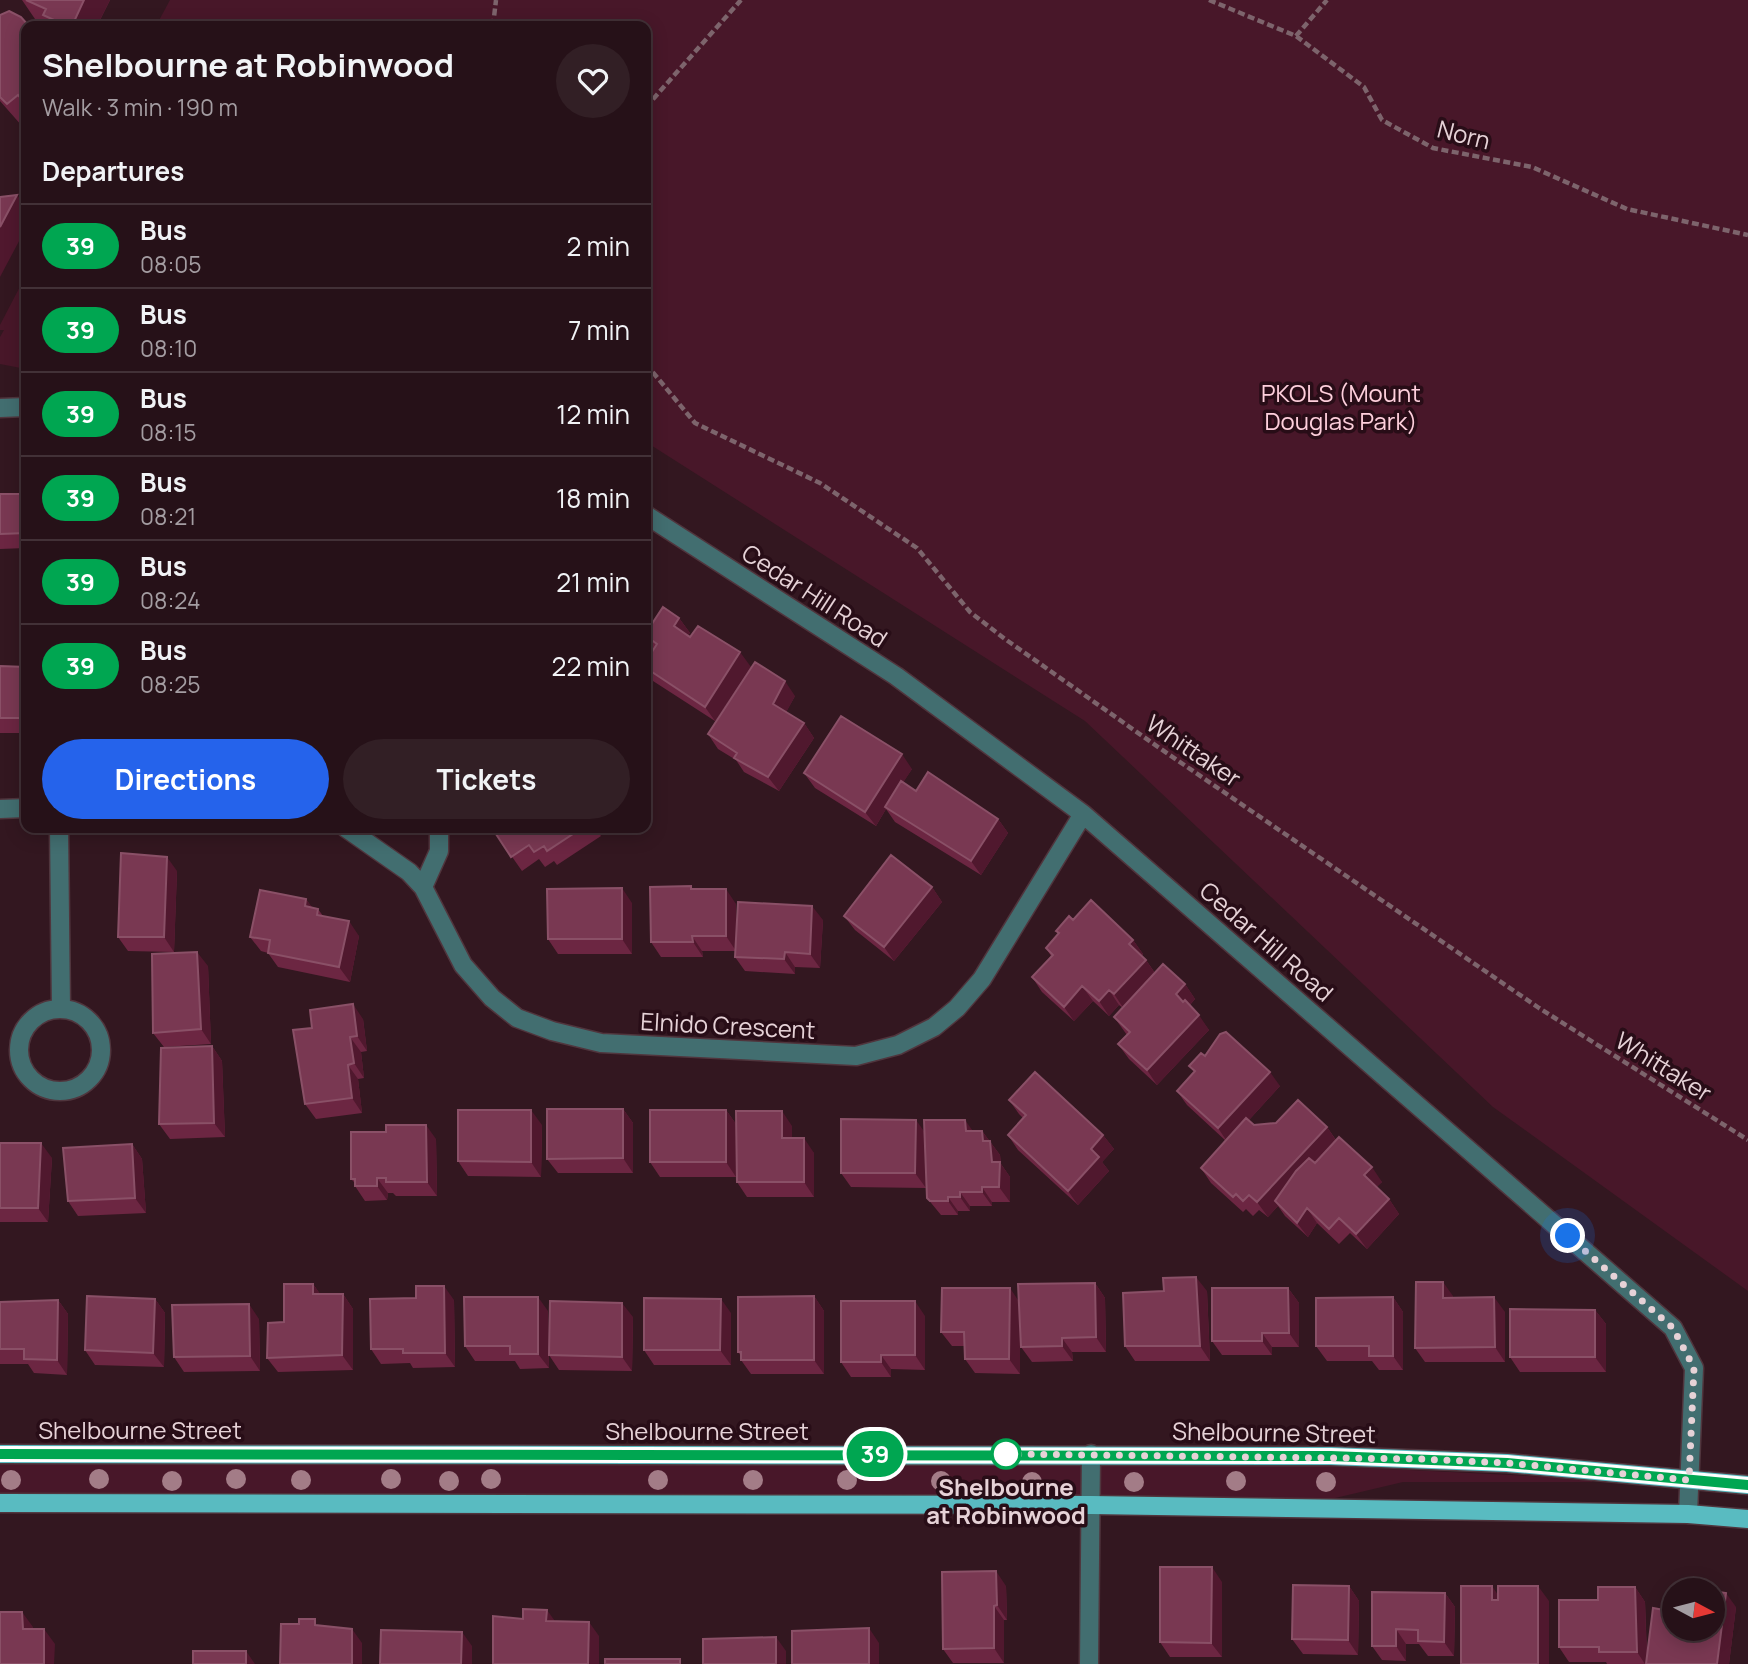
<!DOCTYPE html>
<meta charset="utf-8">
<style>
body{margin:0;font-family:Manrope,sans-serif;background:#321f25;color:#f1f3f6;height:100vh;display:flex;flex-direction:column;font-size:26px;white-space:nowrap}
*{box-sizing:border-box;margin:0}
p{font-size:23px;color:#a49da2}
.icon{flex:none;width:38px;height:38px;fill:none;stroke:currentColor;stroke-width:2;stroke-linecap:round;stroke-linejoin:round}
.map{position:relative;flex:1;overflow:hidden}
.details{position:absolute;left:21px;top:21px;width:630px;height:812px;display:flex;flex-direction:column;background:#261118;border-radius:14px;box-shadow:0 4px 18px #0003,0 0 0 2px #423137}
.details>*{flex:none}
.badge{padding:0 14px;border-radius:23px;font-size:24px;line-height:46px}
.needle{width:46px;rotate:97deg}
.tools{position:absolute;left:1662px;top:1578px;display:grid;gap:14px}
.tools a{display:grid;place-items:center;width:63px;height:63px;border-radius:50%;background:#261118;box-shadow:0 4px 18px #0003,0 0 0 2px #423137;font-size:35px}
.you{position:absolute;width:35px;height:35px;margin:-18px;border:5px solid #fff;border-radius:50%;background:#1a73e8;box-shadow:0 0 0 10px #1a73e833}
.map>.badge{position:absolute;translate:-50% -50%;box-shadow:0 0 0 4px #fff}
h2{padding:0 21px;font-size:26px;line-height:63px}
.round{display:grid;place-items:center;flex:none;width:74px;height:74px;border-radius:37px;background:#321f25}
.headline{display:flex;align-items:center;justify-content:space-between;height:119px;padding:0 21px}
h1{font-size:33px;font-weight:700;line-height:52px}
.action{display:flex;gap:14px;margin-top:auto;padding:14px 21px}
.action a{flex:1;height:80px;border-radius:42px;background:#2563eb;color:#fff;font-size:28px;font-weight:700;line-height:80px;text-align:center}
.action a+a{background:#321f25;color:#f1f3f6}
ul{padding:0;list-style:none}
li{display:flex;align-items:center;gap:21px;height:84px;padding:0 21px;border-top:2px solid #423137}
li div{flex:1}
li b{display:block;font-size:26px}
li em{font-style:normal}
li .badge{min-width:77px;font-weight:700;text-align:center}
.map>svg:first-child{display:block}
.green{fill:#481729}
.lines{fill:none;stroke-linecap:round;stroke-linejoin:round}
.minor-casing{stroke:#50353d;stroke-width:21}
.major-casing{stroke:#50353d;stroke-width:21}
.path{stroke:#7d646c;stroke-width:4.5;stroke-dasharray:7 3.5;stroke-linecap:butt}
.minor{stroke:#426e70;stroke-width:18}
.major{stroke:#59bbc1;stroke-width:18}
.tree{fill:#a37c87}
.wall{fill:#6c2642}
.shaded-wall{fill:#50182e}
.building{fill:#793852;stroke:#8a5067;stroke-width:2}
.line-casing{stroke:#fff;stroke-width:16}
.line{stroke:#00a651;stroke-width:10}
.walk{stroke:#e6d2d7;stroke-width:7;stroke-dasharray:0 12.6}
.stop-dot{fill:#fff;stroke:#00a651;stroke-width:3.5}
.labels{text-anchor:middle;dominant-baseline:central;stroke-width:7;stroke-linejoin:round;paint-order:stroke}
.street-label{font-size:24px;fill:#e6d2d7;stroke:#280d17}
.park-label{font-size:24px;fill:#fecfdc;stroke:#280d17}
.stop-label{font-size:24px;font-weight:bold;fill:#e6d2d7;stroke:#280d17}
</style>
<div class="map">
<svg width="1748" height="1664" viewBox="0 0 1748 1664">
<rect width="100%" height="100%" fill="#331720"/>
<path class="green" d="M170 0H1748V1291L1493 1107 1085 721 646 442V26H156Z
M26 275V369L0 364V337L4 330H0V325Z
M0 1463 1330 1466 1590 1479 1593 1482H1403L1331 1499 0 1494Z"/>
<g class="lines">
<g class="minor-casing">
<path id="minor" d="M0 408 26 407
M646 515 896 676 1083 814 1673 1328 1694 1368 1688 1514
M0 809 26 808
M59 828 61 1008
M346 828 409 872 423 887 463 965 492 998 517 1018 552 1031 601 1043 856 1056 898 1045 934 1027 957 1008 982 979 1083 814
M423 887 439 851V828
M19 1050a41 41 0 1 1 82 0a41 41 0 1 1-82 0Z
M1089 1664 1091 1454"/>
</g>
<g class="major-casing">
<path id="major" d="M0 1454 1331 1456 1507 1463 1748 1485
M0 1503 1091 1505 1688 1514 1748 1519"/>
</g>
<path class="path" d="M1209 0 1296 36 1364 87 1382 120 1433 148 1532 167 1627 209 1748 235
M493 26 496 0
M1296 36 1327 0
M646 107 741 0
M646 364 695 423 820 483 917 548 970 612 1005 639 1158 747 1539 1008 1748 1140"/>
<use href="#minor" class="minor"/>
<use href="#major" class="major"/>
</g>
<g class="tree">
<circle cx="99" cy="1479" r="10"/>
<circle cx="236" cy="1479" r="10"/>
<circle cx="391" cy="1479" r="10"/>
<circle cx="491" cy="1479" r="10"/>
<circle cx="11" cy="1480" r="10"/>
<circle cx="301" cy="1480" r="10"/>
<circle cx="658" cy="1480" r="10"/>
<circle cx="753" cy="1480" r="10"/>
<circle cx="847" cy="1480" r="10"/>
<circle cx="172" cy="1481" r="10"/>
<circle cx="449" cy="1481" r="10"/>
<circle cx="941" cy="1481" r="10"/>
<circle cx="1236" cy="1481" r="10"/>
<circle cx="1032" cy="1482" r="10"/>
<circle cx="1134" cy="1482" r="10"/>
<circle cx="1326" cy="1482" r="10"/>
</g>
<path class="wall" d="M22 0H110L97 26H51L35 19Z
M0 15 26 26V122L22 126 0 101Z
M0 494H26V548L0 549Z
M679 618 690 633 688 635 751 667 715 721 653 681 646 671V661L654 649 646 637V633Z
M0 666 26 667V733H0Z
M795 696 786 712 804 723 814 738 779 791 744 772 736 760 718 749 708 734Z
M912 769 903 782 916 791 998 819 1008 833 981 875 895 822 886 809 876 826 815 788 804 773Z
M492 828H595L601 836 557 865 554 861 545 867 539 859 522 871Z
M177 871 174 952 128 951 118 937Z
M691 886 693 889 736 904V943L823 920 820 968 795 967V974L745 971 735 957 736 951H702L703 957H661L651 942Z
M932 887 942 902 894 961 855 930 844 916Z
M306 899 312 908 318 909 323 916 359 936 350 982 278 967 268 953 261 951 250 937Z
M632 903V954H558L548 939Z
M1073 920 1133 940 1143 954 1142 956 1146 960 1155 973 1185 984 1195 999 1190 1005 1209 1030 1157 1085 1129 1059 1118 1044 1127 1035 1114 1017 1123 1008 1119 1005 1109 1016 1093 1001 1074 1021 1042 992 1032 977 1051 956 1046 948 1058 934 1056 931Z
M208 966 211 1044 164 1047 153 1033Z
M363 1019 367 1051 361 1052 364 1078 358 1079 362 1113 316 1119 305 1104 312 1028Z
M212 1046 222 1061 225 1137 170 1139 159 1124Z
M1205 1056 1280 1086 1249 1120 1254 1125 1327 1127 1336 1140 1382 1182 1376 1187 1389 1199 1399 1214 1367 1249 1350 1233 1339 1244 1317 1223 1308 1237 1285 1216 1278 1206 1268 1217 1259 1210 1253 1216 1246 1209 1243 1212 1211 1183 1201 1168 1226 1141 1187 1105 1177 1091 1194 1072 1189 1066Z
M1009 1100 1103 1135 1114 1149 1102 1162 1109 1171 1078 1205 1018 1150 1008 1135 1023 1118 1019 1114Z
M623 1109 633 1123V1173H558L547 1159Z
M726 1110 736 1124V1177H660L650 1162Z
M542 1125 541 1177 468 1176 458 1161Z
M792 1126V1138L814 1153V1197H747L737 1182Z
M982 1131 1000 1155 1001 1164 1010 1177V1202H992V1206H970V1211H958V1215H941L927 1198 926 1158V1188L851 1187 841 1173 925 1133Z
M436 1139 437 1196H396L393 1193H388L387 1200 365 1201 355 1186V1183L351 1179Z
M0 1143 52 1158 48 1222H0Z
M132 1144 142 1159 146 1213 78 1216 68 1201Z
M1095 1283 1105 1298 1106 1352H1072L1073 1361 1032 1362 1021 1347 1020 1317V1374L975 1373 965 1359V1346H952L941 1332 1019 1302Z
M313 1284 320 1294H343L353 1309V1370L278 1372 267 1358 284 1322Z
M1288 1288 1299 1303V1347H1272V1355H1222L1212 1341Z
M1207 1291 1210 1361H1135L1125 1346Z
M814 1296 824 1311V1374H751L741 1360V1356L738 1352Z
M1453 1296V1298L1505 1312V1362H1425L1415 1348Z
M1393 1297 1403 1312V1370H1379L1372 1361H1327L1316 1346Z
M155 1299 165 1313 164 1367 95 1365 85 1350Z
M58 1300 68 1314 67 1375 34 1373 28 1364H0V1302Z
M454 1300 455 1367 413 1368 410 1363 381 1364 371 1349Z
M1595 1310 1606 1324V1372H1520L1510 1357Z
M548 1311 549 1368 520 1369 515 1361H475L465 1346Z
M731 1313V1365H654L644 1350Z
M925 1316V1370L891 1369V1377H851L841 1362Z
M633 1317 632 1371 559 1370 549 1355Z
M259 1319 260 1371 184 1372 174 1357Z
M1222 1582V1657H1170L1160 1642Z
M1006 1586 1007 1620H1004V1663H953L943 1649Z
M1349 1586 1359 1601 1358 1655 1303 1654 1292 1639Z
M1635 1587 1645 1602 1647 1656 1675 1629 1736 1607 1729 1664H1607L1606 1662H1569L1559 1647Z
M1445 1593 1455 1607 1454 1656H1428L1419 1644H1406V1661L1382 1660 1372 1646Z"/>
<path class="shaded-wall" d="M84 0H110L97 26H72Z
M17 195 26 208V228L0 277V227Z
M679 618 690 633 684 641 674 626Z
M740 652 751 667 715 721 705 707Z
M785 681 795 696 783 718 773 704Z
M804 723 814 738 779 791 768 777Z
M902 754 912 769 887 808 885 807 886 809 876 826 865 812Z
M998 819 1008 833 981 875 971 861Z
M167 857 177 871 174 952 164 937Z
M932 887 942 902 894 961 884 947Z
M622 888 632 903V954L622 939Z
M726 889 736 904V951L726 936Z
M306 899 317 914 305 906Z
M812 906 823 920 820 968 810 954Z
M349 921 359 936 350 982 339 967Z
M692 936 702 951 703 957 693 942Z
M1133 940 1143 954 1139 959 1129 944Z
M197 952 208 966 211 1044 201 1029Z
M785 952 795 967V974L784 959Z
M1146 960 1156 975 1124 1009 1114 994Z
M1185 984 1195 999 1186 1009 1176 994Z
M1082 986 1093 1001 1074 1021 1064 1007Z
M1109 990 1119 1005 1109 1016 1099 1001Z
M353 1004 363 1019 367 1051 357 1036Z
M1199 1015 1209 1030 1157 1085 1147 1070Z
M350 1037 361 1052 364 1078 354 1063Z
M212 1046 222 1061 225 1137 214 1123Z
M348 1065 358 1079 362 1113 352 1098Z
M1270 1072 1280 1086 1228 1143 1218 1128Z
M623 1109 633 1123V1173L623 1158Z
M531 1110 542 1125 541 1177 531 1162Z
M726 1110 736 1124V1177L726 1162Z
M782 1111 792 1126V1153L782 1138Z
M916 1120 926 1134V1188L915 1173Z
M965 1120 975 1134 966 1131Z
M426 1125 436 1139 437 1196 427 1182Z
M1327 1127 1337 1142 1275 1201 1278 1206 1268 1217 1257 1202Z
M982 1131 1000 1155 1001 1164 1010 1177V1202L999 1187 992 1162 983 1141Z
M1103 1135 1114 1149 1102 1162 1109 1171 1078 1205 1068 1191 1091 1149Z
M804 1138 814 1153V1197L804 1182Z
M41 1143 52 1158 48 1222 38 1208Z
M132 1144 142 1159 146 1213 135 1198Z
M1372 1167 1382 1182 1374 1190 1364 1175Z
M377 1178 388 1193 387 1200 377 1186Z
M982 1187 992 1202V1206L982 1192Z
M960 1192 970 1206V1211L960 1197Z
M948 1197 958 1211V1215L948 1201Z
M1389 1199 1399 1214 1367 1249 1356 1234Z
M1307 1208 1317 1223 1308 1237 1297 1223Z
M1196 1277 1207 1291 1210 1361 1200 1346Z
M1443 1282 1453 1296V1312L1443 1298Z
M1095 1283 1105 1298 1106 1352 1096 1337Z
M313 1284 323 1298 313 1294Z
M444 1286 454 1300 455 1367 445 1353Z
M1010 1288 1020 1303V1374L1009 1359Z
M1288 1288 1299 1303V1347L1289 1333Z
M343 1294 353 1309V1370L342 1355Z
M814 1296 824 1311V1374L814 1360Z
M538 1297 548 1311 549 1368 538 1354Z
M1393 1297 1403 1312V1370L1393 1356Z
M1494 1297 1505 1312V1362L1495 1347Z
M155 1299 165 1313 164 1367 153 1353Z
M721 1299 731 1313V1365L720 1350Z
M58 1300 68 1314 67 1375 57 1360Z
M915 1301 925 1316V1370L915 1355Z
M622 1303 633 1317 632 1371 622 1357Z
M249 1304 259 1319 260 1371 250 1356Z
M1595 1310 1606 1324V1372L1595 1357Z
M1262 1333 1272 1347V1355L1262 1341Z
M1062 1338 1072 1352 1073 1361 1062 1346Z
M881 1355 891 1369V1377L881 1362Z
M1212 1567 1222 1582V1657L1211 1643Z
M996 1571 1006 1586 1007 1620 997 1605Z
M1349 1586 1359 1601 1358 1655 1348 1640Z
M1492 1586 1502 1601 1492 1600Z
M1538 1586 1549 1601V1664H1538Z
M1635 1587 1645 1602 1647 1664H1645L1637 1652Z
M1445 1593 1455 1607 1454 1656 1444 1642Z
M1726 1593 1736 1607 1729 1664H1717Z
M994 1606 1004 1620V1663L994 1648Z
M547 1610 557 1624 546 1621Z
M22 1612 33 1627V1644L23 1629Z
M589 1622 599 1636V1664H588Z
M869 1628 879 1643V1664H869Z
M44 1629 55 1644 54 1664H44Z
M352 1629 362 1643V1664H352Z
M1396 1629 1406 1644V1661L1396 1646Z
M462 1632 472 1646V1664H461Z
M776 1637 786 1651V1664H776Z
M246 1651 255 1664H246Z"/>
<path class="building" d="M26 0H84L72 26H67L43 15 46 9Z
M9 11 21 17 29 26H26V96L22 100 18 95 7 104 0 97V15Z
M17 195 0 227V197Z
M0 494H26V533L0 534Z
M663 607 679 618 674 626 690 637 698 626 740 652 705 707 646 668V661L657 644 646 636V633Z
M755 662 785 681 773 704 804 723 768 777 734 758 737 753 708 734Z
M0 666 26 667V718H0Z
M841 716 902 754 865 812 804 773Z
M928 772 998 819 971 861 885 807 901 781 916 791Z
M492 828H582L547 851 544 846 534 852 529 845 511 857Z
M121 853 167 857 164 937H118Z
M891 855 932 887 884 947 844 916Z
M691 886V889H726V936H692L693 942H651L650 887Z
M622 888V939H548L547 889Z
M260 890 306 899 305 906 318 909 317 915 349 921 339 967 268 953 270 940 250 937Z
M1091 900 1133 940 1129 944 1146 960 1114 994 1109 990 1099 1001 1082 986 1064 1007 1032 977 1053 955 1046 948 1059 933 1056 931 1069 916 1073 920Z
M738 902 812 906 810 954 785 952 784 959 735 957Z
M197 952 201 1029 153 1033 152 954Z
M1163 964 1185 984 1176 994 1183 1002 1185 1000 1199 1015 1147 1070 1118 1044 1130 1032 1114 1017Z
M353 1004 357 1036 350 1037 354 1063 348 1065 352 1098 305 1104 293 1030 312 1028 310 1010Z
M1226 1032 1270 1072 1218 1128 1177 1091 1195 1071 1189 1066 1201 1053 1205 1056 1220 1034Z
M212 1046 214 1123 159 1124 161 1048Z
M1035 1072 1103 1135 1091 1149 1099 1157 1068 1191 1008 1135 1026 1115 1009 1100Z
M1298 1100 1327 1127 1257 1202 1249 1195 1243 1201 1236 1194 1233 1197 1201 1168 1246 1118 1254 1125 1276 1123Z
M547 1109H623V1158L547 1159Z
M458 1110H531V1162L458 1161Z
M650 1110H726V1162H650Z
M736 1111H782V1138H804V1182H737Z
M841 1119 916 1120 915 1173H841Z
M924 1120H965L966 1131H982L983 1141H990L992 1162H1000L999 1187H982V1192H960V1197H948V1201H930L927 1198Z
M386 1125H426L427 1182H386V1178H377V1186H355V1179H351V1132H386Z
M1339 1137 1372 1167 1364 1175 1389 1199 1356 1234 1339 1218 1329 1229 1307 1208 1297 1223 1275 1201 1296 1171 1309 1158 1315 1163Z
M0 1143H41L38 1208H0Z
M132 1144 135 1198 68 1201 63 1148Z
M1196 1277 1200 1346H1125L1123 1293 1164 1291 1163 1278Z
M1416 1282H1443V1298L1494 1297 1495 1347 1415 1348Z
M1095 1283 1096 1337 1062 1338V1346L1021 1347 1018 1284Z
M284 1284H313V1294H343L342 1355 267 1358 268 1323 284 1322Z
M416 1286H444L445 1353H403V1349H371L370 1299 416 1298Z
M942 1288H1010L1009 1359H965L964 1332H941Z
M1212 1288H1288L1289 1333H1262V1341H1212Z
M87 1296 155 1299 153 1353 85 1350Z
M814 1296V1360H741V1352H738V1297Z
M464 1297H538V1354H510V1346H465Z
M1393 1297V1356H1369V1346H1316V1298Z
M644 1298 721 1299 720 1350H644Z
M58 1300 57 1360 24 1359V1349H0V1302Z
M550 1301 622 1303V1357L549 1355Z
M841 1301H915V1355H881V1362H841Z
M249 1304 250 1356 174 1357 172 1305Z
M1510 1309 1595 1310V1357H1510Z
M1160 1567H1212L1211 1643 1160 1642Z
M996 1571 997 1605 994 1606V1648L943 1649 942 1572Z
M1293 1585 1349 1586 1348 1640 1292 1639Z
M1461 1586H1492V1600H1498V1586H1538V1664H1461Z
M1598 1587H1635L1637 1652H1599V1647H1559V1600H1598Z
M1713 1591 1726 1593 1717 1664H1646L1653 1608 1675 1612V1629H1713Z
M1372 1592 1445 1593 1444 1642 1418 1641V1630L1396 1629V1646H1372Z
M523 1609 547 1610 546 1621 589 1622 588 1664H493V1616L523 1619Z
M0 1612H22L23 1629H44V1664H0Z
M299 1619H315V1625L352 1629V1664H280L281 1624H299Z
M869 1628V1664H792V1631Z
M381 1630 462 1632 461 1664H380Z
M776 1637V1664H703V1639Z
M193 1651H246V1664H193Z
M605 1659H680V1664H605Z"/>
<g class="lines">
<g class="line-casing">
<path id="line" d="M0 1454 1331 1456 1507 1463 1748 1485"/>
</g>
<use href="#line" class="line"/>
<path class="walk" d="M1006 1454 1420 1459 1507 1463 1689 1480 1694 1368 1673 1328 1568 1236"/>
</g>
<circle class="stop-dot" cx="1006" cy="1454" r="14"/>
<g class="labels">
<g class="street-label">
<text transform="translate(1464 134) rotate(14)">Norn</text>
<text transform="translate(815 595) rotate(33)">Cedar Hill Road</text>
<text transform="translate(1194 750) rotate(34)">Whittaker</text>
<text transform="translate(1267 941) rotate(41)">Cedar Hill Road</text>
<text transform="translate(728 1025) rotate(3)">Elnido Crescent</text>
<text transform="translate(1664 1066) rotate(32)">Whittaker</text>
<text x="140" y="1429">Shelbourne Street</text>
<text x="707" y="1430">Shelbourne Street</text>
<text transform="translate(1274 1432) rotate(1)">Shelbourne Street</text>
</g>
<g class="park-label">
<text x="1341" y="392">PKOLS (Mount<tspan x="1341" dy="28">Douglas Park)</tspan></text>
</g>
<g class="stop-label">
<text x="1006" y="1486">Shelbourne<tspan x="1006" dy="28">at Robinwood</tspan></text>
</g>
</g>
</svg>
<div class="tools">
<a><svg class="needle" viewBox="-14 -14 28 28"><path d="M0-13l5 13h-10z" fill="#e53935"/><path d="M0 13l5-13h-10z" fill="#a49da2"/></svg></a>
</div>
<div class="you" style="left:1568px;top:1236px"></div>
<b class="badge" style="left:875px;top:1454px;background:#00a651;color:#fff">39</b>
<section class="details">
<div class="headline"><div><h1>Shelbourne at Robinwood</h1><p>Walk · 3 min · 190 m</p></div><a class="round"><svg class="icon" aria-label="heart" viewBox="0 0 24 24"><path d="M12 20l-8-8c-3-5 5-10 8-4 3-6 11-1 8 4z"/></svg></a></div>
<h2>Departures</h2>
<ul>
<li><span class="badge" style="background:#00a651;color:#fff">39</span><div><b>Bus</b><p>08:05</p></div><em>2 min</em></li>
<li><span class="badge" style="background:#00a651;color:#fff">39</span><div><b>Bus</b><p>08:10</p></div><em>7 min</em></li>
<li><span class="badge" style="background:#00a651;color:#fff">39</span><div><b>Bus</b><p>08:15</p></div><em>12 min</em></li>
<li><span class="badge" style="background:#00a651;color:#fff">39</span><div><b>Bus</b><p>08:21</p></div><em>18 min</em></li>
<li><span class="badge" style="background:#00a651;color:#fff">39</span><div><b>Bus</b><p>08:24</p></div><em>21 min</em></li>
<li><span class="badge" style="background:#00a651;color:#fff">39</span><div><b>Bus</b><p>08:25</p></div><em>22 min</em></li>
</ul>
<div class="action"><a>Directions</a><a>Tickets</a></div>
</section>
</div>
